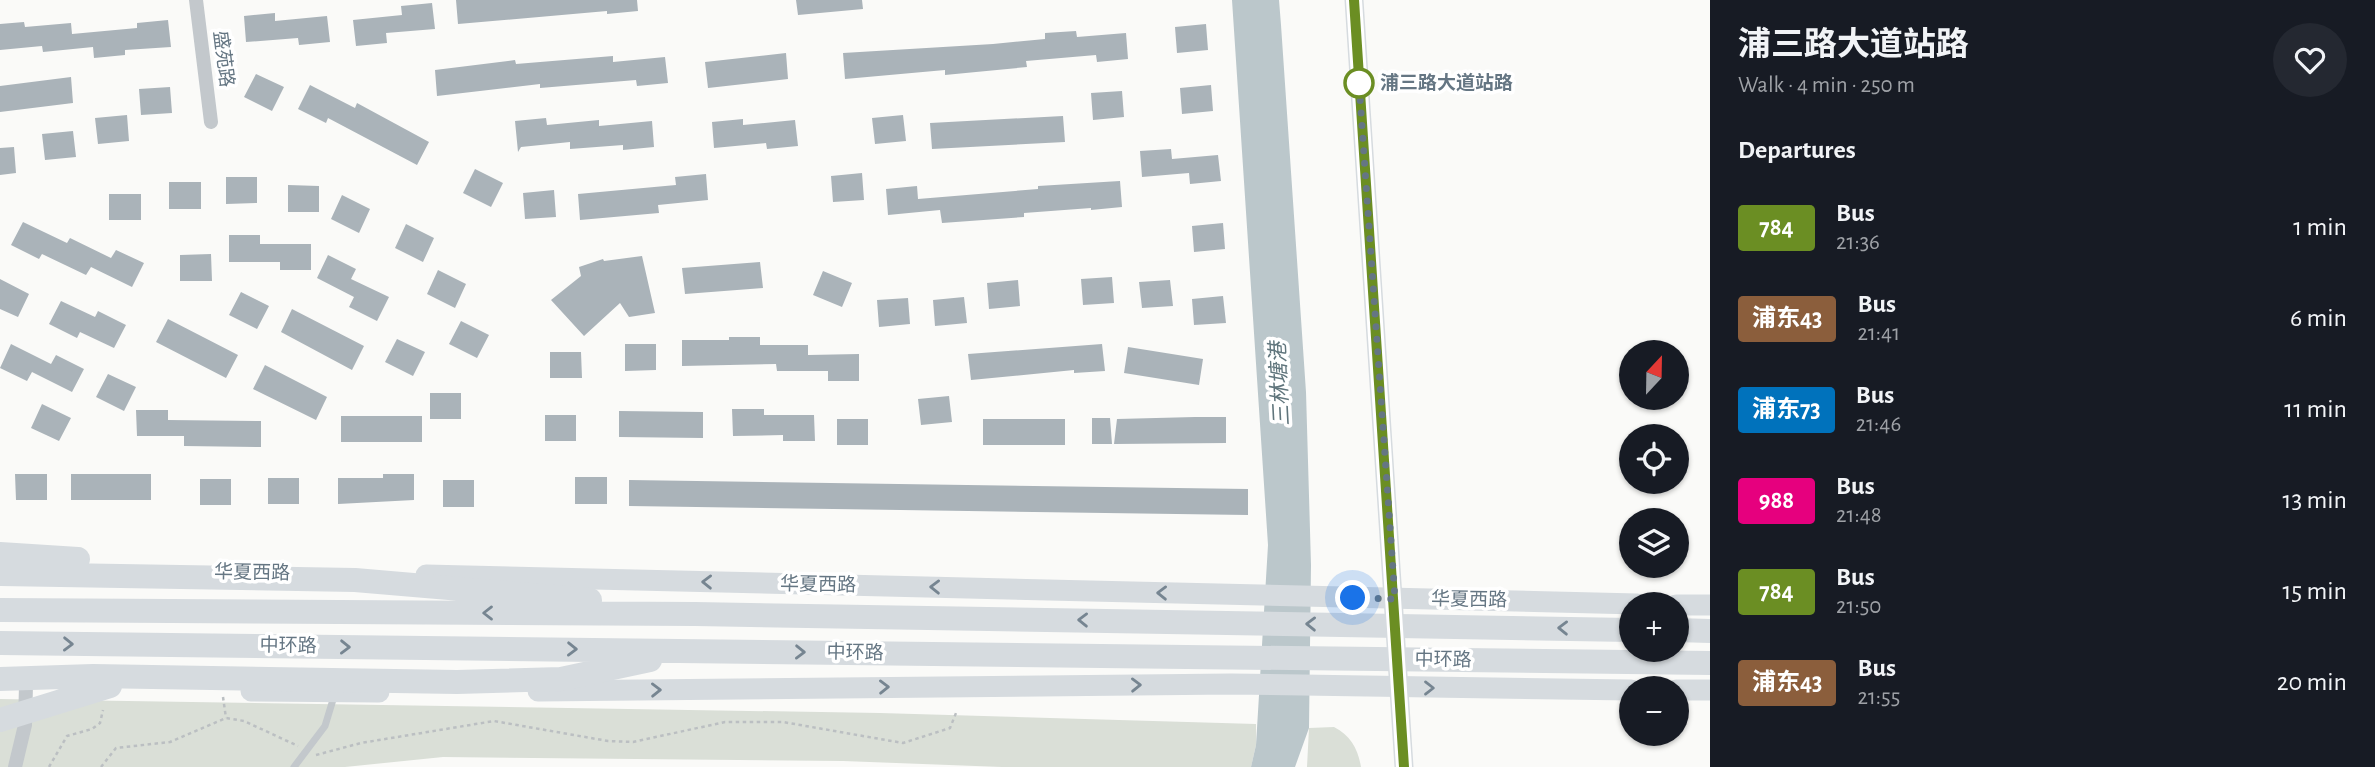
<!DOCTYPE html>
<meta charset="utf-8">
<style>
body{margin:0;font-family:"Alegreya Sans","Noto Sans SC",sans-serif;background:#242831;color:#f1f3f6;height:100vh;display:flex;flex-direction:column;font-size:26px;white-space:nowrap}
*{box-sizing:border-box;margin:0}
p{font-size:23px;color:#9ea1a6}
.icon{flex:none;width:38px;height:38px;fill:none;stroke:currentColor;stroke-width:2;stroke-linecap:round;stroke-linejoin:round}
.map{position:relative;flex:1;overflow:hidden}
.panel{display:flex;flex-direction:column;background:#171b24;width:665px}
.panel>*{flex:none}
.badge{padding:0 14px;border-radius:5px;font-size:24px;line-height:46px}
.needle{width:46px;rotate:22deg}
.buttons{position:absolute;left:1619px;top:340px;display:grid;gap:14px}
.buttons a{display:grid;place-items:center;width:70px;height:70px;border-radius:50%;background:#171b24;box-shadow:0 2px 5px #0004;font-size:35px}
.you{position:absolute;width:35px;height:35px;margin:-18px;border:5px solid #fff;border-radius:50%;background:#1a73e8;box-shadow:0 0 0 10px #1a73e833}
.map>.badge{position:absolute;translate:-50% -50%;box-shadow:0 0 0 4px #fff}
h2{padding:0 28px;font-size:26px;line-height:63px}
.round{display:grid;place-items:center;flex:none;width:74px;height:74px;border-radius:37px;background:#242831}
.headline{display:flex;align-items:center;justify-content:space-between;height:119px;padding:0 28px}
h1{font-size:33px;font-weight:700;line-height:52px}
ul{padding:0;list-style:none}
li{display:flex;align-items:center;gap:21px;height:91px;padding:0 28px}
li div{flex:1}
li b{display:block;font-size:26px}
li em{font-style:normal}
li .badge{min-width:77px;font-weight:700;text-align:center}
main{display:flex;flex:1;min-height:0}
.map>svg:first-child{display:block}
.green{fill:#dadfd7}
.water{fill:#bbc7cb}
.building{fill:#aab3b9}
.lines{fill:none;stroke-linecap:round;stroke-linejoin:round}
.path{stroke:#bbbfc2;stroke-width:2.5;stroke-dasharray:3.5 3.5;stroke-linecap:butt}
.lane{stroke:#c3c8cc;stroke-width:7}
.street{stroke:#c3c8cc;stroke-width:14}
.secondary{stroke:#d6dbdf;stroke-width:19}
.primary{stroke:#d6dbdf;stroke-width:21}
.highway{stroke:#d6dbdf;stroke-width:24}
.oneway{stroke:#768591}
.line-casing{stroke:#fff;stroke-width:16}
.line{stroke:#6b8e23;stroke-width:10}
.walk{stroke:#657683;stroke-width:7;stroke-dasharray:0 12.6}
.stop-dot{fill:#fff;stroke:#6b8e23;stroke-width:3.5}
.labels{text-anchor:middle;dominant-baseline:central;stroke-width:7;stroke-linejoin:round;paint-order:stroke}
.street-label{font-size:19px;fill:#657683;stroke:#fff}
.stop-label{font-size:19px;font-weight:bold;fill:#657683;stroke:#fff;text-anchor:start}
.water-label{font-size:21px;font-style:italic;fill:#60757c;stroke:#fff}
</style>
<main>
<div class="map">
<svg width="1710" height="767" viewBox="0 0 1710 767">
<rect width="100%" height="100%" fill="#fafaf8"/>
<path class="green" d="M0 699 880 713 1256 724V745L1251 767H1002L843 761 443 757 345 767H0Z
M1334 727C1351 736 1358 749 1361 767H1307L1309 728Z"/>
<path class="water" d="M1232 0H1279L1281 25 1306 392 1311 565 1309 728 1295 767H1251L1256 745 1268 545Z"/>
<path class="building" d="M456 0H637L638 11 607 14V11L458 24Z
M796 0H862L863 9 798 15Z
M432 3 435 29 386 33 387 43 356 46 353 20 402 15 401 6Z
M275 13V21L327 16 330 42 299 45 298 38 246 42 244 16Z
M168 20 171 47 125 50V55L94 58 93 47 43 52 42 46 0 50V24L24 22 25 27 71 23 72 34 137 28V23Z
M1206 24 1208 50 1177 53 1175 27Z
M1076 31 1077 37 1126 33 1128 59 1097 62 1096 55 1026 61 1027 67 976 72 945 75V70L845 79 843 53 993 44 1045 39V33Z
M786 53 788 79 708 88 705 62Z
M613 56V62L665 57 668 83 637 86 636 80 540 88V84L437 96 435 70 515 60 516 64Z
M256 74 284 87 272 111 244 97Z
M71 77 73 103 0 112V86Z
M310 85 355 108 357 103 429 142 417 165 328 118 326 123 298 109Z
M1211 85 1213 111 1182 114 1180 88Z
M170 87 172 113 141 115 139 89Z
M1122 91 1124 117 1093 120 1091 93Z
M127 115 129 141 98 144 95 118Z
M903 115 906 141 875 144 872 118Z
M1063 116 1065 142 932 149 930 123Z
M546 118 547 125 599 120V126L652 121 654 147 623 150V145L570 149V142L521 147 518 152 515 121Z
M743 119V125L795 120 798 146 767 149 766 143 714 148 712 122Z
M73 131 76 157 45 160 42 134Z
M14 147 16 173 0 175V148Z
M1171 149 1172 159 1218 155 1221 181 1190 184 1189 173 1142 177 1140 151Z
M475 169 503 183 491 207 463 193Z
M862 173 864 200 833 202 831 176Z
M706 174 708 200 658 205 659 213 580 220 578 194 676 185 675 177Z
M226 177H257V203L226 204Z
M1120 181 1122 207 1091 210V208L1024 213V217L942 223 940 210 888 215 886 189 917 186 918 199 1038 189V186Z
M169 182H201V209H169Z
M288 185 319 186V212H288Z
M554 190 556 217 525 219 523 193Z
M109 194H141V220H109Z
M342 195 370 209 359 233 331 219Z
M23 222 67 243 70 238 111 258 116 250 144 263 132 287 91 267 86 275 42 254 39 259 11 245Z
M1223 223 1225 249 1194 252 1192 226Z
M406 224 434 238 423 262 395 248Z
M229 235H260V244H311V270H280V262H229Z
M211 254 212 281H180V255Z
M328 255 356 269 351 279 389 297 377 321 349 307 354 297 317 278Z
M642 256 655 313 629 317 620 303 584 336 551 300 581 276 579 267 603 259 604 261Z
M760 262 763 288 685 294 682 268Z
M438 270 466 284 455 308 427 294Z
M823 271 852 283 842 307 813 295Z
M1112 277 1114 303 1083 305 1081 279Z
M0 279 29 294 18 317 0 309Z
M1018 280 1020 306 989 309 987 283Z
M1170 280 1173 306 1142 308 1139 282Z
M241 292 269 306 257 329 229 315Z
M1223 296 1226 323 1194 325 1192 299Z
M964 297 967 323 935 326 933 300Z
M908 298 910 324 879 327 877 300Z
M61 301 95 317 98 311 126 325 114 348 80 332 77 338 49 324Z
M292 309 364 346 352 370 281 332Z
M168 319 238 355 226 378 156 342Z
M461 321 489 335 477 358 449 344Z
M729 337H760V345H808V355L859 354V381H828V371H777L776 364 682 366V340H729Z
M397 339 425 352 413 376 385 362Z
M11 344 51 364 56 355 84 369 72 392 32 372 27 381 0 368Z
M625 344H656V370L625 371Z
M1102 344 1105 371 1074 373V370L971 380 968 354Z
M1128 347 1203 359 1199 385 1124 373Z
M550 352H581L582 378H550Z
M265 365 327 397 316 420 253 389Z
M108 374 136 387 124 411 96 397Z
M430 393H461V419H430Z
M949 396 952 422 921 425 918 399Z
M42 404 71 418 59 441 31 428Z
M732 409H764V415H814L815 441H783V435L733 436Z
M136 410H168V420L261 421V447L184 446V436H137Z
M619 411 703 412V438L619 437Z
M545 415H576V441H545Z
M341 416H422V442H341Z
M1195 417H1226V443L1114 444 1117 419Z
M1092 418H1110L1112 444H1092Z
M837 419H868V445H837Z
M983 419H1065V445H983Z
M15 474H47V500H16Z
M71 474H151V500H71Z
M383 474H414V500L338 504V478H383Z
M575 477H607V504H575Z
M268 478H299V504H268Z
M200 479H231V505H200Z
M443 480H474V507H443Z
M629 480 1248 489V515L629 506Z"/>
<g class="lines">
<path class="path" d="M223 697 226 718
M316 755 361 743 494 721 608 741 633 742 725 722H783L903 743 950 728 956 713
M49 767 67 736 92 729 100 723 103 710
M101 767 116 748 170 742 226 718 244 721 298 746"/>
<path class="lane" d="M294 767 325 726 335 693"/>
<path class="street" d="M196 0 211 122
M15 767 25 725 26 685"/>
<path class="secondary" d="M1354 0 1404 767"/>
<path class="primary" d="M426 575 1637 604
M1676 605H1710
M1676 690H1710
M251 691 379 692
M538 691 1231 684 1631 690"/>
<path class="highway" d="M0 554 78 559
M0 574 355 580 590 600
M0 610 695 614 1631 630
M1676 630 1710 631
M0 643 1710 663
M0 679 93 676 457 682 561 679 650 660
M0 720 110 686"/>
</g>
<defs><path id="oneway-chevron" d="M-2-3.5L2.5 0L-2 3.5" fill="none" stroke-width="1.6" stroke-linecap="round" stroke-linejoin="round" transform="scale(1.75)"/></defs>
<g class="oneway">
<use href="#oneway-chevron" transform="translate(707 582) rotate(-179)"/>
<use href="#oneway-chevron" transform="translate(935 587) rotate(-179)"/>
<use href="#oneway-chevron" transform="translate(1162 593) rotate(-179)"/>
<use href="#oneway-chevron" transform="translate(488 613) rotate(-180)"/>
<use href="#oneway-chevron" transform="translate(1083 620) rotate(-179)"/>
<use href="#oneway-chevron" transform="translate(1311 624) rotate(-179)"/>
<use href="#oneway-chevron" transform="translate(1563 628) rotate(-179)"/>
<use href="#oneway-chevron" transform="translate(68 644) rotate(1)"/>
<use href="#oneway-chevron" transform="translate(345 647) rotate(1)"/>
<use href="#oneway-chevron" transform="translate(572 649) rotate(1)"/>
<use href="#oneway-chevron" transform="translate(800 652) rotate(1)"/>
<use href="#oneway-chevron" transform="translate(1136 685) rotate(-1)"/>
<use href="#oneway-chevron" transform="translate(884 687) rotate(-1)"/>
<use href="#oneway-chevron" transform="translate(1429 688)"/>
<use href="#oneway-chevron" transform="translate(656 690) rotate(-1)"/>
</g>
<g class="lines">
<g class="line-casing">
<path id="line" d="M1354 0 1404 767"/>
</g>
<use href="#line" class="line"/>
<path class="walk" d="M1353 598 1395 599 1359 83"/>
</g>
<circle class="stop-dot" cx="1359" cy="83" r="14"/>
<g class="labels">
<g class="street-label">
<text transform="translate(223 59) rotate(83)">盛苑路</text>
<text transform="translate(252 573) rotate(1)">华夏西路</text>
<text transform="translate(818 585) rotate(1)">华夏西路</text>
<text transform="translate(1469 600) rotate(1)">华夏西路</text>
<text transform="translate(288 646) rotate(1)">中环路</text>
<text transform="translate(855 653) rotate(1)">中环路</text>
<text transform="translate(1443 660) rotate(1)">中环路</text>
</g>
<g class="stop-label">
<text x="1380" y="83">浦三路大道站路</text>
</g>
<g class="water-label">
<text transform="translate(1280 384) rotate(-93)">三林塘港</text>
</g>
</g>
</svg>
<div class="buttons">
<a><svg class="needle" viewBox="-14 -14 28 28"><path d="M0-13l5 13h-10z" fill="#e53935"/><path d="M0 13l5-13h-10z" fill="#9ea1a6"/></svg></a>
<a><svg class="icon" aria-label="locate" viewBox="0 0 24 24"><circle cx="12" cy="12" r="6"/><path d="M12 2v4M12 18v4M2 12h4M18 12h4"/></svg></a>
<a><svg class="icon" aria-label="layers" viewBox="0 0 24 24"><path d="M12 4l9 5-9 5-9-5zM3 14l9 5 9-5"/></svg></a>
<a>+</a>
<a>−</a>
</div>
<div class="you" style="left:1353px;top:598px"></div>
</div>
<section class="panel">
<div class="headline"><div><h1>浦三路大道站路</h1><p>Walk · 4 min · 250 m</p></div><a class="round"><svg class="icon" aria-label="heart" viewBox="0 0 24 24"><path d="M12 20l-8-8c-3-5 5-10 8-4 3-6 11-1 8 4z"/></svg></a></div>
<h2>Departures</h2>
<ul>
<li><span class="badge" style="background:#6b8e23;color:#fff">784</span><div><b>Bus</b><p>21:36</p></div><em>1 min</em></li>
<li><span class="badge" style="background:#8b5e3c;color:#fff">浦东43</span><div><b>Bus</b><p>21:41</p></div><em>6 min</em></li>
<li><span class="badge" style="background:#0072bc;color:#fff">浦东73</span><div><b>Bus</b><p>21:46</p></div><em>11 min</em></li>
<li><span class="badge" style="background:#e6007e;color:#fff">988</span><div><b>Bus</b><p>21:48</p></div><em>13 min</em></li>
<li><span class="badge" style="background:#6b8e23;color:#fff">784</span><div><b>Bus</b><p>21:50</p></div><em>15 min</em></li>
<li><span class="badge" style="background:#8b5e3c;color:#fff">浦东43</span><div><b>Bus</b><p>21:55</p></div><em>20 min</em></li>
</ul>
</section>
</main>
